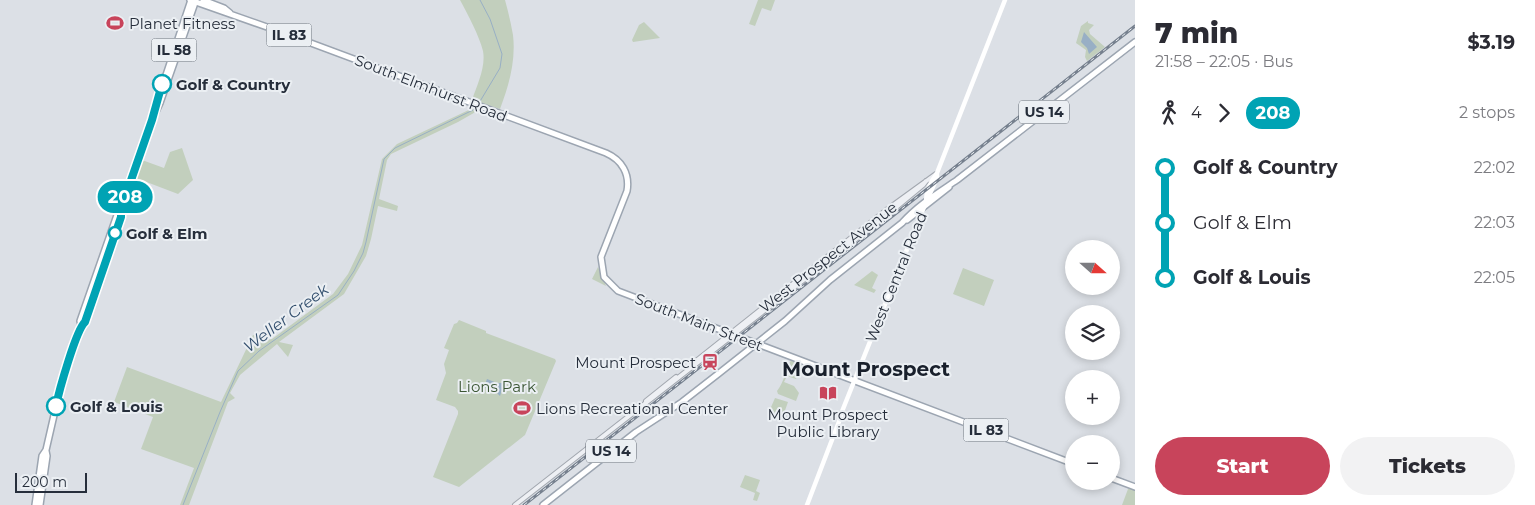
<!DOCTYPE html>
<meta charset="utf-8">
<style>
body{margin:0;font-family:Montserrat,sans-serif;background:#f2f2f3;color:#2b2b33;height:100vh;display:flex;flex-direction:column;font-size:19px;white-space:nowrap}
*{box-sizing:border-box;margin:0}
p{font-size:16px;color:#7c7c81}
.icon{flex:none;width:28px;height:28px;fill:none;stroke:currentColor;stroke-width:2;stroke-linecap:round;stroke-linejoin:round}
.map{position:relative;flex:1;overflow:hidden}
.sheet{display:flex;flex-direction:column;background:#fff;width:400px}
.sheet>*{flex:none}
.badge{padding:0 10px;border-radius:16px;font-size:18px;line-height:32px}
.needle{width:32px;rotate:111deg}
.fabs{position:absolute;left:1065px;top:240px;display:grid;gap:10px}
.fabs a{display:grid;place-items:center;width:55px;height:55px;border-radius:50%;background:#fff;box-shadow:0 2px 8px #0003;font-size:25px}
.scale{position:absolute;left:15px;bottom:12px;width:72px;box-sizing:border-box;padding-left:5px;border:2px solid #262e3b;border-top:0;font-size:14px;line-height:18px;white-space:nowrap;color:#262e3b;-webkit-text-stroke:4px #ebeff3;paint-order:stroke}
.map>.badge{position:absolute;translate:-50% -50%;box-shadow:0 0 0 2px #fff}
.legs{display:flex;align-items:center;gap:8px;height:55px;padding:0 20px;font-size:16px}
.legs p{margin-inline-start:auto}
.headline{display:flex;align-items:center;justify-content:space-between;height:85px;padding:0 20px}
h1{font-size:28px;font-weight:800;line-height:38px}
.action{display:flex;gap:10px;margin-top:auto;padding:10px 20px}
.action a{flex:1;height:58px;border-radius:30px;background:#c8445b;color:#fff;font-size:20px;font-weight:800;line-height:58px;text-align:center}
.action a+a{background:#f2f2f3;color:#2b2b33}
ul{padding:0 20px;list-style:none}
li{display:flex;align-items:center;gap:18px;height:55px;font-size:19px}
li i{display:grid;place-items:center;width:8px;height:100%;margin:0 6px;background:currentColor}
li i::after{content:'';width:12px;height:12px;margin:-6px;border:4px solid;border-radius:50%;background:#fff}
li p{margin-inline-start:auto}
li:first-child i{background:linear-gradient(#0000 50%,currentColor 0)}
li:last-child i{background:linear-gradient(currentColor 50%,#0000 0)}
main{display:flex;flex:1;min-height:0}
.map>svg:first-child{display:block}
.green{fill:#c2cfbd}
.water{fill:#98afc5}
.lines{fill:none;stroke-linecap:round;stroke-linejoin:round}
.stream{stroke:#98afc5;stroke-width:1}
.tertiary-casing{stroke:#a2a7af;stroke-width:6}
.primary-casing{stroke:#9ca5b1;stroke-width:8}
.tertiary{stroke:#eef0f4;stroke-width:4}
.secondary{stroke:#fff;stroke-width:4.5}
.primary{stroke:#fff;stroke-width:5}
.rail-casing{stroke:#76808e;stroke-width:3}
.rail{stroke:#ebeff3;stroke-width:1;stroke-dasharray:4;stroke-linecap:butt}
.line-1-casing{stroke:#fff;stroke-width:11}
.line-1{stroke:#00a3b4;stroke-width:8}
.stop-1-dot{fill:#fff;stroke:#00a3b4;stroke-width:2.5}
.labels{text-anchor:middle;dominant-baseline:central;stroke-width:4;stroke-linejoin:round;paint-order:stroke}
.shield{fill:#ebeff3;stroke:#616872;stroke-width:1}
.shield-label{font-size:14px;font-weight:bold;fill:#262e3b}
.poi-label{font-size:15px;fill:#262e3b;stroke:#ebeff3;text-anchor:start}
.stop-label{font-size:15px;font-weight:bold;fill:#262e3b;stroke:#ebeff3;text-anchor:start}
.street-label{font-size:15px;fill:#262e3b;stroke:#ebeff3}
.park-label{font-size:15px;fill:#3b5634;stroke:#ebeff3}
.water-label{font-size:16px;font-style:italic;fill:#324e6d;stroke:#ebeff3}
.district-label{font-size:20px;font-weight:bold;fill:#19202c;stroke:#ebeff3}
</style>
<main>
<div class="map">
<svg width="1135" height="505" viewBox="0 0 1135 505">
<rect width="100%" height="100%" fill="#dce0e6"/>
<path class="green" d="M460 0H505C508 11 511 23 513 35 516 61 509 85 500 109L472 100C477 85 486 67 483 51 479 35 468 15 460 0Z
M758 0H775L771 11 762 8 755 26 749 24Z
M1088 21V23L1094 25 1089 30 1090 34 1105 47 1087 61 1085 57 1086 50 1076 43 1081 26Z
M644 22 660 38 633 42 632 40 639 25Z
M473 108 479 110 458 122 391 154 387 160 379 199 398 206 397 211 378 206 371 239 366 256 344 294 279 342 293 345 288 357 277 344 240 375 230 393 235 398 228 402 189 505H180L194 468 141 449 153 417 114 402 127 367 221 402 253 335 267 340 272 339 333 294 348 274 362 245 382 159 397 144Z
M182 148 193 180 178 194 136 178 142 160 164 168 170 152Z
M598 267 606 286 592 279Z
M963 268 994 280 984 306 953 294Z
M872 271 878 275 872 288 876 290 874 293 854 285Z
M459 320 486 331V333L555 359 556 361 525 435 459 487 433 477 458 414V411L455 407 436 400 446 373 444 364 449 350 444 348 454 324 457 323Z
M791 360 808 365 805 371 800 370 796 379 787 376 784 382 794 386 799 393 796 401 778 394 777 391C784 382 786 370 791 360Z
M775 398 788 402 782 419 768 414Z
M745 475 760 480 756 491 760 493 757 501 753 500 755 493 740 487Z
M1130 488 1135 490V505H1122L1128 489Z"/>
<path class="water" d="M1084 32 1097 47 1089 54 1087 48 1081 42Z
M487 379 497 383H504L500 396 495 391 484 387Z"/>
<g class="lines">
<path class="stream" d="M479 103 500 68 502 54 490 19 480 0
M183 505 220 412 238 371 259 351 338 295 354 271 363 253 366 242 384 159 395 148 473 110 477 106"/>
<g class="tertiary-casing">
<path id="tertiary" d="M730 334 885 211 936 174
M691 365 725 338
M646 401 676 377
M515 505 888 214 923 185 926 181"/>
</g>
<g class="primary-casing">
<path id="primary" d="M190 0 284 33 606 153C622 160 630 174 627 191L601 257 604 277 618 291 1074 464
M203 0 224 8 230 13
M154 111 191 0
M907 220 949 187
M81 325 80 321 117 215 121 209
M1111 478 1135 487
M35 505 42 456 46 450 60 389 81 325 85 322 121 217V209L127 193 152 120 160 103 196 0
M40 505 47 456 46 451
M543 505 636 432 682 402 718 374 785 321 830 280 902 223C918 205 938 193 957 180L1135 42"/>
</g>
<use href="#tertiary" class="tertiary"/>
<path class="secondary" d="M927 200 937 178V173
M926 201C926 192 931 181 937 173L1005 0
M807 505 840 419 841 414 924 207"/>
<use href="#primary" class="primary"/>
<g class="rail-casing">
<path id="rail" d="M524 505 1135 26"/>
</g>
<use href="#rail" class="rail"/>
</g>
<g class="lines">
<g class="line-1-casing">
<path id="line-1" d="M56 406C59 391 76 330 85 322L121 217V209L152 120 162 84"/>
</g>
<use href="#line-1" class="line-1"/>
</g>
<defs>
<g id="stadium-bare" transform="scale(1.35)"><path d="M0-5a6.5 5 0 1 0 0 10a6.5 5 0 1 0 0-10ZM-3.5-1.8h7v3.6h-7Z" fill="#c8445b" stroke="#ebeff3" stroke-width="2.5" paint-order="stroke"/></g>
<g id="station-bare" transform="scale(1.35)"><path d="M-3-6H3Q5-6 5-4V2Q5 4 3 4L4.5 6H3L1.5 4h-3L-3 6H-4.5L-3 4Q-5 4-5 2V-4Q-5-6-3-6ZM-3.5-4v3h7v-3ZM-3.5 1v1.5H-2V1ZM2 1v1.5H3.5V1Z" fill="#c8445b" stroke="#ebeff3" stroke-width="2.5" paint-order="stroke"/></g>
<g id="library-bare" transform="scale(1.35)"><path d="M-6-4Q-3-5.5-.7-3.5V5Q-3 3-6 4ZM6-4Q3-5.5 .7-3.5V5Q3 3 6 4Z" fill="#c8445b" stroke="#ebeff3" stroke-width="2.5" paint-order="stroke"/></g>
</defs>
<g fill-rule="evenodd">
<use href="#stadium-bare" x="115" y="23"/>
<use href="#station-bare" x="710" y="362"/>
<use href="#library-bare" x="828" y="393"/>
<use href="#stadium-bare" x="522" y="408"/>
</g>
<g class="stop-1-dot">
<circle cx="162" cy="84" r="9"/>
<circle cx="115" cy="233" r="6"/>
<circle cx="56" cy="406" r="9"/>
</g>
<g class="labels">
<g class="shield">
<rect x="266.5" y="23.5" width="45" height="23" rx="4"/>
<rect x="151.5" y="38.5" width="45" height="23" rx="4"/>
<rect x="1019" y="100.5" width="50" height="23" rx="4"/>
<rect x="963.5" y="418.5" width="45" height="23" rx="4"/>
<rect x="586" y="439.5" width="50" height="23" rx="4"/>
</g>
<g class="shield-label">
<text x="289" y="35">IL 83</text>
<text x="174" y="50">IL 58</text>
<text x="1044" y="112">US 14</text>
<text x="986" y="430">IL 83</text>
<text x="611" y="451">US 14</text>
</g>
<g class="poi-label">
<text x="129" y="23">Planet Fitness</text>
<text x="696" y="362" text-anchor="end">Mount Prospect</text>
<text x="536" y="408">Lions Recreational Center</text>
<text x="828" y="414" text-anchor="middle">Mount Prospect<tspan x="828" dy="17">Public Library</tspan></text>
</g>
<g class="stop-label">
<text x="176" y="84">Golf &amp; Country</text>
<text x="126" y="233">Golf &amp; Elm</text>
<text x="70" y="406">Golf &amp; Louis</text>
</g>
<g class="street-label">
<text transform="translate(431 88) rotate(21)">South Elmhurst Road</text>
<text transform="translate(828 257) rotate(-38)">West Prospect Avenue</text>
<text transform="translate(896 277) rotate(-68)">West Central Road</text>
<text transform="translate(699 322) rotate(21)">South Main Street</text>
</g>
<g class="park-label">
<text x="497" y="386">Lions Park</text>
</g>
<g class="water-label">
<text transform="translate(286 318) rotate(-37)">Weller Creek</text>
</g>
<g class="district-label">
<text x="866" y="369">Mount Prospect</text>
</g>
</g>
</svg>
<div class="fabs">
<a><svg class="needle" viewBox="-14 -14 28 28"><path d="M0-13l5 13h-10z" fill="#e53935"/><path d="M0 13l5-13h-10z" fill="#7c7c81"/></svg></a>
<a><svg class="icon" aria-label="layers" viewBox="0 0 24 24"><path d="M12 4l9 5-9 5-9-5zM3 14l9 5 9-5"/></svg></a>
<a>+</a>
<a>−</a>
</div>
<div class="scale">200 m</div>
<b class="badge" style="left:125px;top:197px;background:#00a3b4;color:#fff">208</b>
</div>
<section class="sheet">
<div class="headline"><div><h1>7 min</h1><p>21:58 – 22:05 · Bus</p></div><b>$3.19</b></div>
<div class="legs"><svg class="icon" aria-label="walk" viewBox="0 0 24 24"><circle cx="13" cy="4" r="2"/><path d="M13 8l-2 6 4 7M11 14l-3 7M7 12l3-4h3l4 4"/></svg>4<svg class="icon" aria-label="forward" viewBox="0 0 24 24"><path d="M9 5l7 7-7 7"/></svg><b class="badge" style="background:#00a3b4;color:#fff">208</b><p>2 stops</p></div>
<ul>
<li><i style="color:#00a3b4"></i><b>Golf &amp; Country</b><p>22:02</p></li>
<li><i style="color:#00a3b4"></i><span>Golf &amp; Elm</span><p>22:03</p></li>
<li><i style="color:#00a3b4"></i><b>Golf &amp; Louis</b><p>22:05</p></li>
</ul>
<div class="action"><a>Start</a><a>Tickets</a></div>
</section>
</main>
